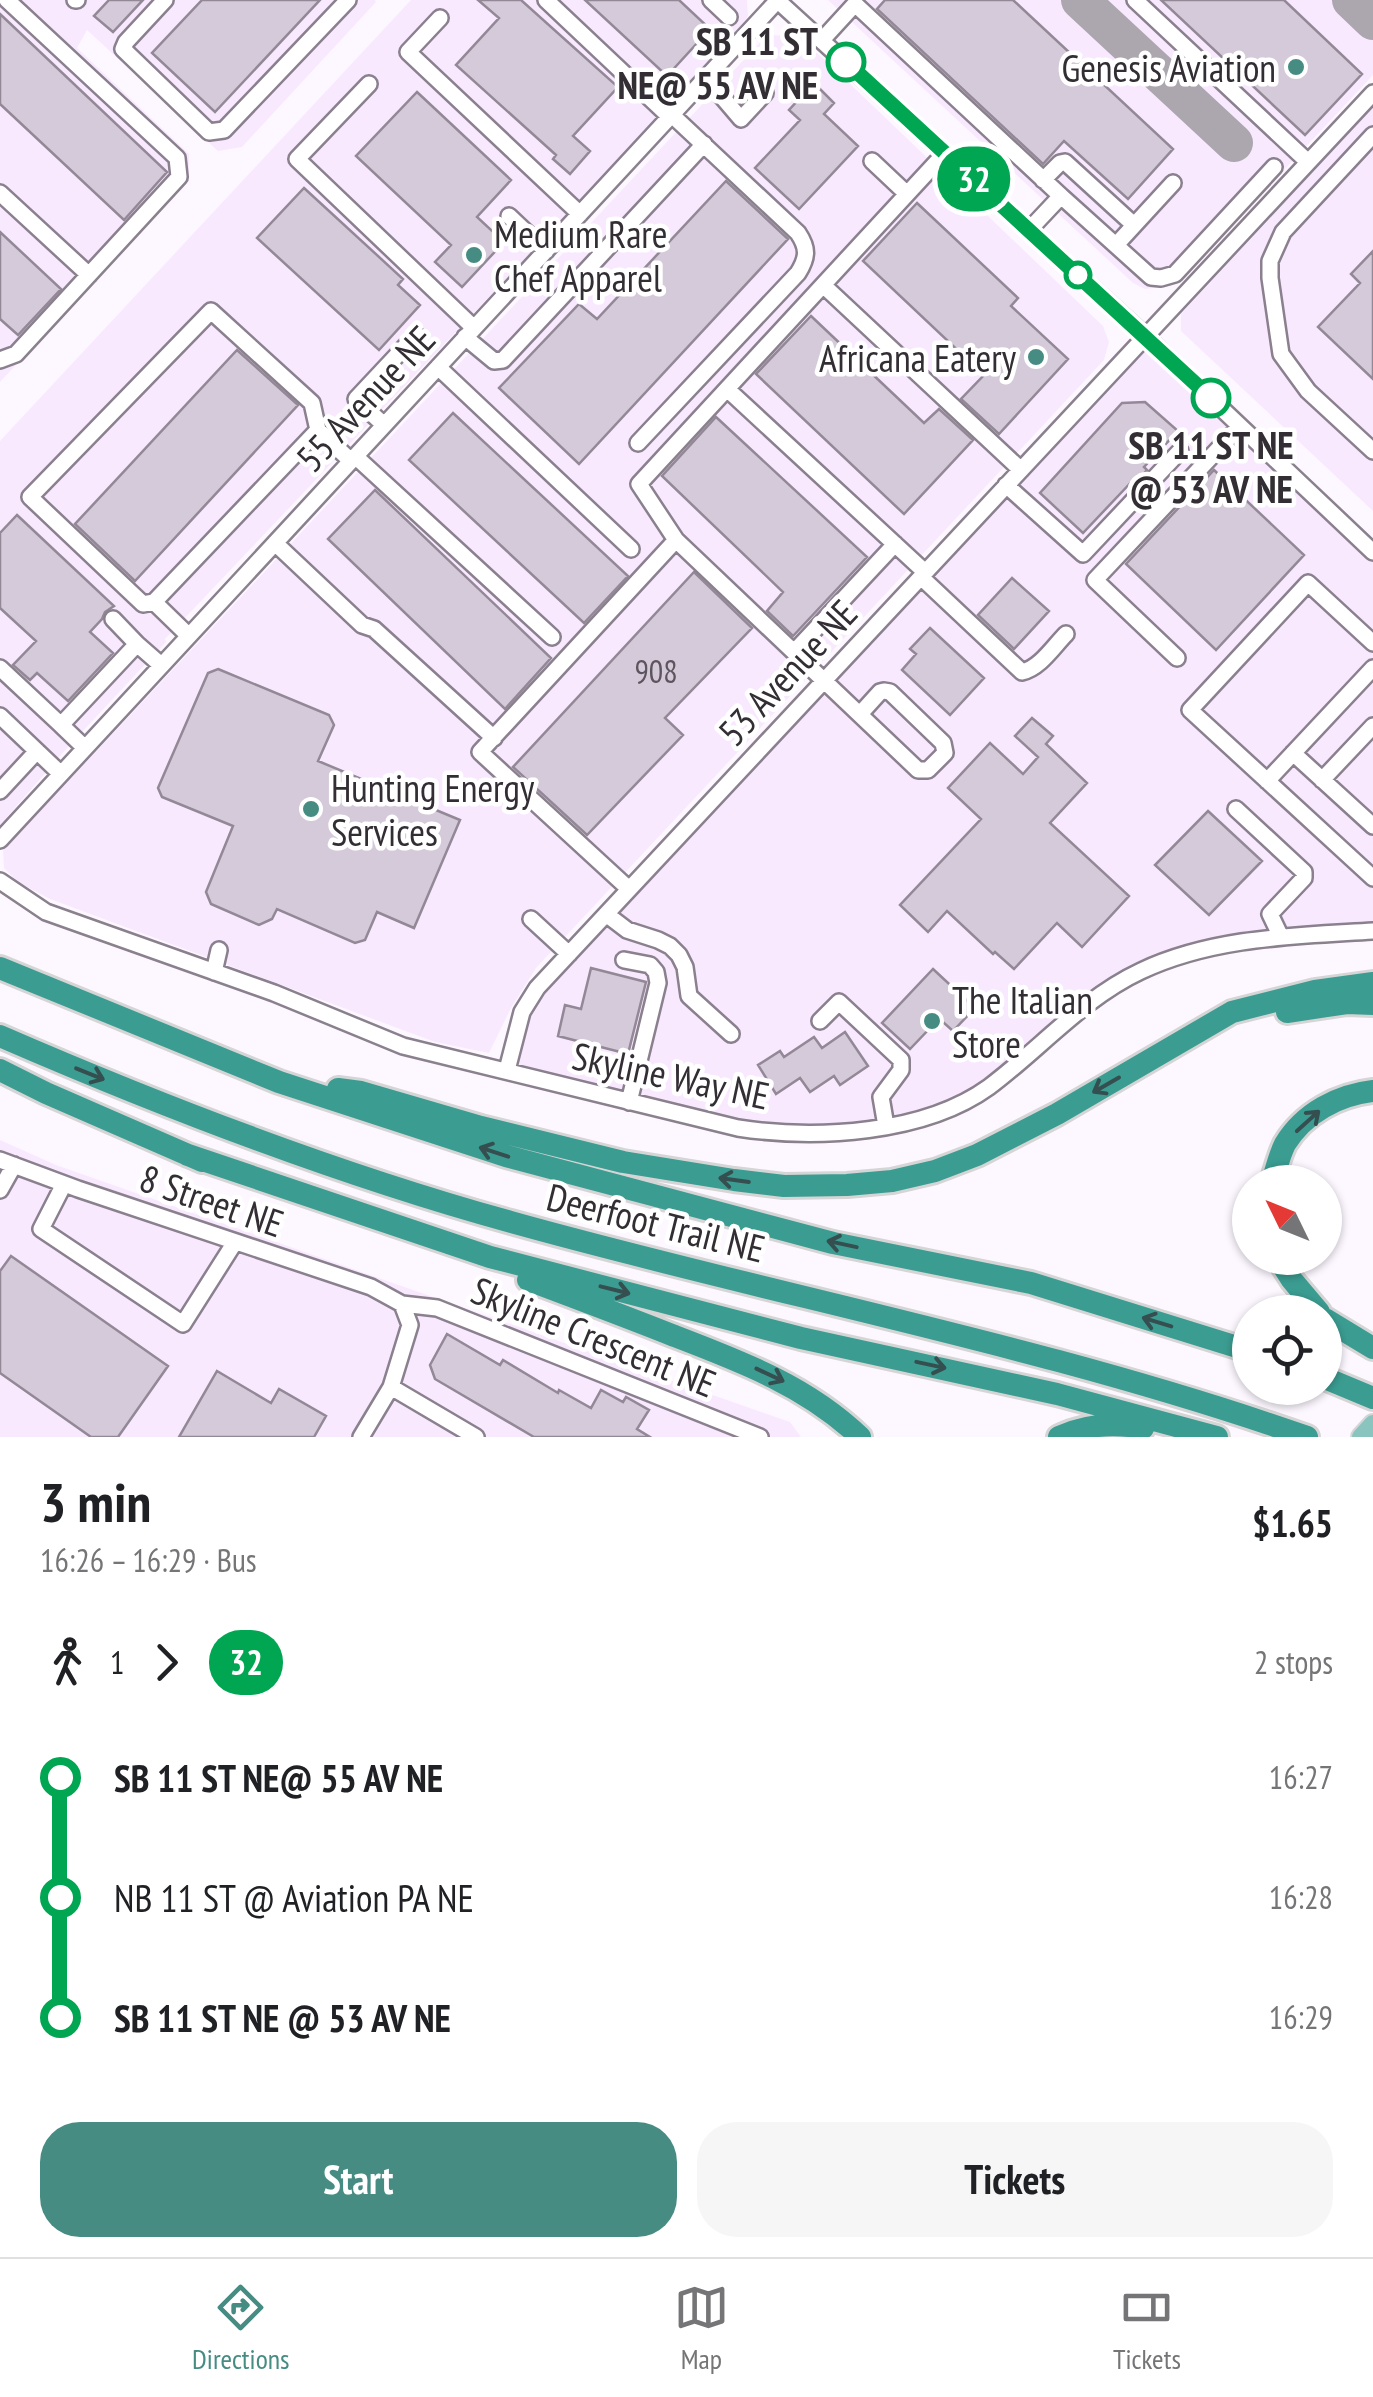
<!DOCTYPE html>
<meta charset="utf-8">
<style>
body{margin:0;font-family:"PT Sans Narrow",sans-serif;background:#f6f6f6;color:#202124;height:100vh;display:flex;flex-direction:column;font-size:38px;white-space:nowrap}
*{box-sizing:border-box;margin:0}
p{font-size:32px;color:#757577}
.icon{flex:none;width:55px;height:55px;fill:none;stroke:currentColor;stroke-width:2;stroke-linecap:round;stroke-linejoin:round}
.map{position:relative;height:1437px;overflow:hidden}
.panel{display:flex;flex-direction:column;background:#fff;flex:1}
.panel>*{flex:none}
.badge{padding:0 20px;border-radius:32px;font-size:35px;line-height:65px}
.needle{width:65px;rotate:313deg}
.fabs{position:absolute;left:1232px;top:1165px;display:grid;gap:20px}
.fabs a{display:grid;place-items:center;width:110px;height:110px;border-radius:50%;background:#fff;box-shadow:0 2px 8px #0004;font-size:50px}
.map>.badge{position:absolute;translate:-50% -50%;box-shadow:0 0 0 5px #fff}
.legs{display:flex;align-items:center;gap:15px;height:110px;padding:0 40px;font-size:32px}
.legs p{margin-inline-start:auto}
.head{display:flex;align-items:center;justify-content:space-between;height:170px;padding:0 40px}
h1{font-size:55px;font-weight:700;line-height:75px}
.button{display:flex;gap:20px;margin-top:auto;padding:20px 40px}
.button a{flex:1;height:115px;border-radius:40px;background:#468c83;color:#fff;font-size:40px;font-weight:700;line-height:115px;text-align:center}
.button a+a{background:#f6f6f6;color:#202124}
ul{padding:0 40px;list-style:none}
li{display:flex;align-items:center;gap:35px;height:120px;font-size:38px}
li i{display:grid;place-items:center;width:15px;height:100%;margin:0 12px;background:currentColor}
li i::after{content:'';width:25px;height:25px;margin:-12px;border:8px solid;border-radius:50%;background:#fff}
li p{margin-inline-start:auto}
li:first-child i{background:linear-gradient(#0000 50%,currentColor 0)}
li:last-child i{background:linear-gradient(currentColor 50%,#0000 0)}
.tabs{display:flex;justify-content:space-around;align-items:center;height:140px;border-top:2px solid #e0e0e0;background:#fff;font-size:28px;color:#757577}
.tabs a{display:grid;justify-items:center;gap:5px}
.tabs .current{color:#468c83}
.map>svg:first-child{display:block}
.built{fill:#f8e9ff}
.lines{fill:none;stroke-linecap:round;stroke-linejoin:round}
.taxiway{stroke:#aca7ae;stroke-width:38}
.building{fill:#d5cad9;stroke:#928896;stroke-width:2.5}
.minor-casing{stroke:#8a808e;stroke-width:20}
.major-casing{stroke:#d6d5d6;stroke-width:22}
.highway-casing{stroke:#d6d5d6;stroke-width:28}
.minor{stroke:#fff;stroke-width:15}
.major{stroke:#89c4be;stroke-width:18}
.highway{stroke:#3b9d92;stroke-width:22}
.oneway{stroke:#354f50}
.line-1-casing{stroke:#fff;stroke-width:22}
.line-1{stroke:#00a651;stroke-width:15}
.stop-1-dot{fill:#fff;stroke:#00a651;stroke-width:5}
.poi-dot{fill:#468c83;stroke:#fff;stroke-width:4}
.labels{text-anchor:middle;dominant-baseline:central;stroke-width:9;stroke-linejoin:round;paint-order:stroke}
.number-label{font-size:32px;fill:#5c555d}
.stop-label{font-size:38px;font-weight:bold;fill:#332e34;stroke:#fff;text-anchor:end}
.poi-label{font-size:38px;fill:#332e34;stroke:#fff;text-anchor:start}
.street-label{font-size:38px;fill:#332e34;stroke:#fff}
</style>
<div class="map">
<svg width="1373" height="1437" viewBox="0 0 1373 1437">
<rect width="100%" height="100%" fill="#fdf8ff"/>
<path class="built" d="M0 0H375L376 2 242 147 218 151 87 30 77 48 189 154V181L0 382Z
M411 0H747L748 16 735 37 165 639 166 642 68 747 0 825V441Z
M828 0H1373V75L1182 279 1170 286 1145 289 1133 283Z
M767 35 796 36 824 59 1103 326 1109 342 1104 360 536 968 511 1008 489 1053 435 1042 50 899 18 882 4 868 3 851Z
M1373 107V511L1181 331V314Z
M1145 336 1373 552V931L1261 938 1145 969 989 1087 926 1117 775 1132 507 1070 522 1012Z
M0 1140 56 1165 790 1422 801 1437H0Z"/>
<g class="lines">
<path class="taxiway" d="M1080 0 1234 143
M1351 0 1373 21"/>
</g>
<path class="building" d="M109 0H143L113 32 94 16Z
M202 0H320L215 112 152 53Z
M478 0H521L618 87 573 136 590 151 570 174 553 159 556 155 456 65 499 18Z
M585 0H679L710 29 667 76Z
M885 0H1013L1173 149 1128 199 1064 141 1043 164 877 9Z
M1161 0H1284L1362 74 1305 135Z
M0 14 167 172 124 220 0 104Z
M814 83 834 103 824 114 858 146 799 209 755 168 800 120 789 110Z
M417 92 511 180 477 217 504 242 462 287 435 262 451 245 356 156Z
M726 181 788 239 579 464 499 388 579 304 597 319Z
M304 188 403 279 398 285 420 305 379 350 257 238Z
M917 203 1018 298 1011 306 1068 359 999 434 961 399 984 375 863 261Z
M0 232 61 289 18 335 0 319Z
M1373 251V379L1318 327 1360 283 1351 274Z
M811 316 924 423 939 409 973 440 904 514 756 374Z
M237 350 298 405 135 581 75 524Z
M1145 402 1178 431 1144 467 1147 470 1140 478 1137 476 1083 533 1040 493 1122 403Z
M453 413 628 576 584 623 409 460Z
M716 417 867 557 793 636 767 611 783 592 662 476Z
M1214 470 1304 555 1216 650 1126 564Z
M375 490 551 658 505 709 328 539Z
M17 515 114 606 105 612 102 619 90 632 113 653 68 701 37 673 30 680 13 665 36 641 0 608V533Z
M694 572 752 628 665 718 683 735 587 835 513 767Z
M1012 578 1049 611 1014 649 978 615Z
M930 628 984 678 950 715 902 670 916 654 910 649Z
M218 669 329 715 334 725 318 761 460 820 414 928 377 912 365 940 355 943 277 909 272 919 259 925 211 904 206 892 233 826 162 797 158 788 208 673Z
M1032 718 1053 736 1046 744 1087 783 1050 823 1129 896 1082 947 1057 923 1014 969 995 952 993 954 947 911 928 932 900 905 981 819 948 788 990 743 1023 774 1038 757 1015 736Z
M1208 811 1262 861 1209 915 1155 865Z
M591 968 646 982 628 1054 558 1036 565 1005 581 1009Z
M933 969 975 1008 953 1031 943 1022 937 1029 933 1025 910 1049 882 1023Z
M845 1032 868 1066 840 1085 834 1076 810 1092 800 1078 776 1094 758 1065 780 1051 784 1057 814 1037 822 1048Z
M11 1256 168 1366 118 1437H91L0 1373V1271Z
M447 1334 500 1365 503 1360 558 1393 559 1390 591 1408 601 1390 623 1402 626 1397 649 1410 637 1429 650 1437H534L435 1379 430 1365Z
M217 1371 271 1403 279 1389 326 1416 314 1437H179Z"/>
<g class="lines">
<g class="minor-casing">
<path id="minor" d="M75 0H77
M165 0 126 42 123 49 209 132 224 130 348 0
M546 0 670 117
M711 0 729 17
M777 0 1145 336 1373 552
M1135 0 1308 162
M440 18 408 52 580 214
M822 40 855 4 1061 196 1029 230
M706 78 741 119 765 93
M369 84 297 159 474 328
M1373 135 1283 232 1270 261V278L1281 354 1308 391 1373 451
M872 161 907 194
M1043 180 1060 163 1065 162 1134 225
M0 193 89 275
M1061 196 1151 277 1161 278 1175 274 1274 167
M509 216 546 251
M1116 245 1173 183
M823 285 1021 470
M465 337 494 361 503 360 704 144
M0 360 16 354 179 177 177 158 7 0
M438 367 631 549
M727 389 925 572
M384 425 356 399 416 335
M638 443 798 273C808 257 808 248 798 233L672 115
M355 456 552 637
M1006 485 1083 554 1180 451
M275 543 362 625 374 629 494 738
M921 577 1022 672C1040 668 1053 647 1066 634
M154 602 318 430
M113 619 137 644
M189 636 154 602 143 604 30 497 211 311 312 403 318 430 351 461
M1373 643 1308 583 1190 710 1373 878
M794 652 895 544
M1177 658 1095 580 1240 426
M0 668 61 725
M860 714 880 692 884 691 890 692 943 743 945 753 928 770H918L676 540 639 484 945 153
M0 716 61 774
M85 748 61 725 137 644 161 665
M1293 753 1373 826
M1322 780 1373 726
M1267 781 1373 668
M0 791 37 751
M1236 809 1304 872V878L1270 914 1281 937
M0 840 778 0
M0 881 46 912 274 993 403 1046 738 1128C816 1140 924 1134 989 1087 1040 1049 1083 998 1141 971 1213 937 1295 936 1373 931
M629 889 480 752 676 540
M606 914 627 930 658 940 670 946 679 955 685 967 689 996 731 1034
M531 919 569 954
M624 960 650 965 656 972 658 983 629 1102
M214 972 219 950
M820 1021 839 1002 901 1060V1070L881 1097 886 1126
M507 1070 522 1012 537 988 1373 93
M0 1160 78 1189 371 1287 402 1304 437 1308 760 1437
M64 1184 41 1229 183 1324 235 1242
M0 1190 14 1165
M391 1387 476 1437
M361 1437 391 1387 410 1325 402 1304"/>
</g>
<g class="major-casing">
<path id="major" d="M1361 1437 1373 1424"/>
</g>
<g class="highway-casing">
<path id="highway" d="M0 968 279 1082 506 1156 833 1243 1031 1283 1250 1351
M1287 1012 1347 1003 1373 1004
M0 1036C166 1108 337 1174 511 1222 776 1296 1048 1346 1307 1437
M0 1070 46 1093 202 1161
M338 1089 361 1092 481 1127 623 1162 734 1180 784 1186 847 1185 892 1181 935 1171 977 1155 1057 1114 1232 1012 1315 991 1373 983
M188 1155 490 1257 801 1338 1057 1394 1217 1437
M1272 1182C1276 1170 1279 1156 1285 1144 1304 1113 1338 1095 1373 1091
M1278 1258 1292 1280 1319 1312
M528 1280C576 1298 624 1316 672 1335 740 1361 807 1386 860 1437
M1325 1319 1373 1348
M1325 1378 1373 1398
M1059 1437C1086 1424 1115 1423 1143 1428"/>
</g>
<use href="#minor" class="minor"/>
<use href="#major" class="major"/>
<use href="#highway" class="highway"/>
</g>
<defs><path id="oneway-shaft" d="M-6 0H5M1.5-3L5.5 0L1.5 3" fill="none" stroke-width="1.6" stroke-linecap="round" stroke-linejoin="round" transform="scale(2.5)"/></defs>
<g class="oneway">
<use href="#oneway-shaft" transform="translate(90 1074) rotate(22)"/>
<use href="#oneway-shaft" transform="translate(1106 1085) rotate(150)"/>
<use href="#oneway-shaft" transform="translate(1308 1121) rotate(-42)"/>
<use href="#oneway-shaft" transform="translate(494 1152) rotate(-162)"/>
<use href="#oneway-shaft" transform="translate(734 1180) rotate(-172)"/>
<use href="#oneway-shaft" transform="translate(842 1244) rotate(-168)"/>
<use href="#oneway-shaft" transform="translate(615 1290) rotate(14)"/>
<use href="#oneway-shaft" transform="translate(1157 1322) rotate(-163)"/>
<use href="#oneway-shaft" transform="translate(931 1365) rotate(12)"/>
<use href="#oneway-shaft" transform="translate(770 1375) rotate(25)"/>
</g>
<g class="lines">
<g class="line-1-casing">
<path id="line-1" d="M846 62 1211 398"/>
</g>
<use href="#line-1" class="line-1"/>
</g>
<g class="stop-1-dot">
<circle cx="846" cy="62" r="18"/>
<circle cx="1078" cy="275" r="12"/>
<circle cx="1211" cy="398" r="18"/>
</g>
<g class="poi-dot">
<circle cx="1296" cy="67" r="10"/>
<circle cx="474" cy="255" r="10"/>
<circle cx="1036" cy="357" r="10"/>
<circle cx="311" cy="809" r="10"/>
<circle cx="932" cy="1021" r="10"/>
</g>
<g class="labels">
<g class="number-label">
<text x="656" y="671">908</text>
</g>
<g class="stop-label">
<text x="818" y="40">SB 11 ST<tspan x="818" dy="44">NE@ 55 AV NE</tspan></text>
<text x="1211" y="444" text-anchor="middle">SB 11 ST NE<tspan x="1211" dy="44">@ 53 AV NE</tspan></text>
</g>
<g class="poi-label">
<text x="1276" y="67" text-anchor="end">Genesis Aviation</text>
<text x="494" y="233">Medium Rare<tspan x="494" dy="44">Chef Apparel</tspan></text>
<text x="1016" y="357" text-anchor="end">Africana Eatery</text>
<text x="331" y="787">Hunting Energy<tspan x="331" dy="44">Services</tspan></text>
<text x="952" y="999">The Italian<tspan x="952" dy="44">Store</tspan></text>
</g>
<g class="street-label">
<text transform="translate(365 398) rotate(-47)">55 Avenue NE</text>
<text transform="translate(787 672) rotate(-47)">53 Avenue NE</text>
<text transform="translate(671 1075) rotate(12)">Skyline Way NE</text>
<text transform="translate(212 1200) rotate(19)">8 Street NE</text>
<text transform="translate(656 1222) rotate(14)">Deerfoot Trail NE</text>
<text transform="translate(594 1336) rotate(22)">Skyline Crescent NE</text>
</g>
</g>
</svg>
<div class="fabs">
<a><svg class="needle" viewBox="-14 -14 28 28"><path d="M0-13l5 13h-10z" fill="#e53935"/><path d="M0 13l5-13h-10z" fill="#757577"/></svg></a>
<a><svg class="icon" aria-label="locate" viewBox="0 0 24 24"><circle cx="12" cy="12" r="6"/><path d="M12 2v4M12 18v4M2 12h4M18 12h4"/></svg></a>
</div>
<b class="badge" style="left:974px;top:179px;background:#00a651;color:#fff">32</b>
</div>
<section class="panel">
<div class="head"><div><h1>3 min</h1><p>16:26 – 16:29 · Bus</p></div><b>$1.65</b></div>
<div class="legs"><svg class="icon" aria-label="walk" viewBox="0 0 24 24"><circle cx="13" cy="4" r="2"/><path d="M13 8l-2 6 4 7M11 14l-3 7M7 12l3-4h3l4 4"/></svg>1<svg class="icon" aria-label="forward" viewBox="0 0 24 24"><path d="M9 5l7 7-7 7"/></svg><b class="badge" style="background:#00a651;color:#fff">32</b><p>2 stops</p></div>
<ul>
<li><i style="color:#00a651"></i><b>SB 11 ST NE@ 55 AV NE</b><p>16:27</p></li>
<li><i style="color:#00a651"></i><span>NB 11 ST @ Aviation PA NE</span><p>16:28</p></li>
<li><i style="color:#00a651"></i><b>SB 11 ST NE @ 53 AV NE</b><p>16:29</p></li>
</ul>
<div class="button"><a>Start</a><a>Tickets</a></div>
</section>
<nav class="tabs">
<a class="current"><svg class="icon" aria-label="directions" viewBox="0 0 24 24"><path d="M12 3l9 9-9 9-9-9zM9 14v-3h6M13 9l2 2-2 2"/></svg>Directions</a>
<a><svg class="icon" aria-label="map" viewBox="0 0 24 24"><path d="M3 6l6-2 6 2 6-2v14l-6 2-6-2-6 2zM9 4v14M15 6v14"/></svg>Map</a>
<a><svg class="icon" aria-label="tickets" viewBox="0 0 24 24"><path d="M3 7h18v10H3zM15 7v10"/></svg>Tickets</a>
</nav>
